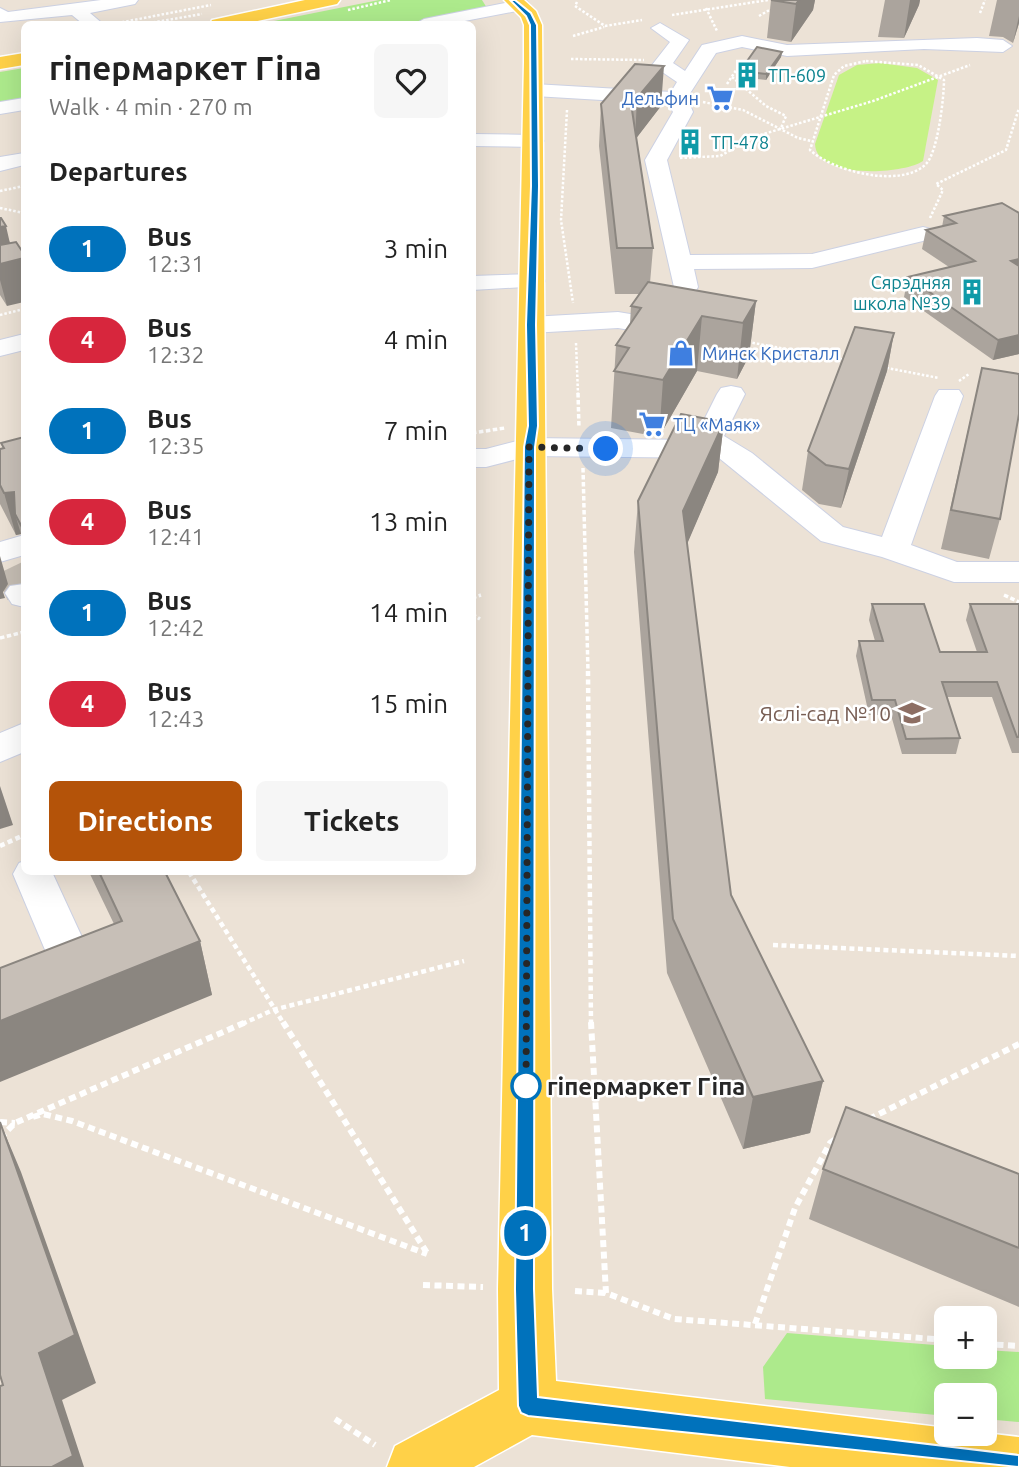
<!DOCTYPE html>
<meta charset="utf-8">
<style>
body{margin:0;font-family:Ubuntu,sans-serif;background:#f6f6f6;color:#222;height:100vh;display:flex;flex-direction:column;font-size:26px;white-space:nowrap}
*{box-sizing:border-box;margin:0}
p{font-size:23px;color:#767676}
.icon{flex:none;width:38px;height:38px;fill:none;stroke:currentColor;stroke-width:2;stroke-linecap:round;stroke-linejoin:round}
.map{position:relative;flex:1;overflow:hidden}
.drawer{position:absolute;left:21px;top:21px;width:455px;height:854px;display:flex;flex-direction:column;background:#fff;border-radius:10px;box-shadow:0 7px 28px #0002}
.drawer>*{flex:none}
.badge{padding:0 14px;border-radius:23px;font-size:24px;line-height:46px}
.fabs{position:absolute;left:934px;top:1306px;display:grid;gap:14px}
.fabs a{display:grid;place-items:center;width:63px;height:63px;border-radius:10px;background:#fff;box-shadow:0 7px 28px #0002;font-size:35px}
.you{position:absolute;width:35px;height:35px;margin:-18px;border:5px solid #fff;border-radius:50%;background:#1a73e8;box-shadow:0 0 0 10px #1a73e833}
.map>.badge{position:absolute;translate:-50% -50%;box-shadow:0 0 0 4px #fff}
h2{padding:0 28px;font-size:26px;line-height:63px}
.round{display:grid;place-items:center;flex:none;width:74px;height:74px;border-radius:10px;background:#f6f6f6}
.head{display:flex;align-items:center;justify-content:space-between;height:119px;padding:0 28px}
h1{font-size:33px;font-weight:700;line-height:52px}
.primary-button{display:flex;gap:14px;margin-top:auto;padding:14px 28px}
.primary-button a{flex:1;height:80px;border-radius:10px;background:#b45309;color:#fff;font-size:28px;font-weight:700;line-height:80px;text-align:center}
.primary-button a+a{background:#f6f6f6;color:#222}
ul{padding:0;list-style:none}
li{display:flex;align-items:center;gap:21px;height:91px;padding:0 28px}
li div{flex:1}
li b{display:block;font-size:26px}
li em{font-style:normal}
li .badge{min-width:77px;font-weight:700;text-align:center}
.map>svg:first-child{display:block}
.green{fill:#adea8c}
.pitch{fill:#c6f286}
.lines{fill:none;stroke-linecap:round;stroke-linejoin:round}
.minor-tunnel{stroke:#c5bdb3;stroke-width:32;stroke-dasharray:32 16;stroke-linecap:butt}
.minor-casing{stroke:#ccd1e3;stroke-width:2}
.major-casing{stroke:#fff;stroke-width:3}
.path-far3{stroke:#fff;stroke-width:2.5;stroke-dasharray:2.5 2;stroke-linecap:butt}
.path-far2{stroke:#fff;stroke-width:3.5;stroke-dasharray:4.5 2.5;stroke-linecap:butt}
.path-far1{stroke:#fff;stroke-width:4.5;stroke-dasharray:5 3.5;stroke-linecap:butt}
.path{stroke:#fff;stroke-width:6;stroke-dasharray:7 4.5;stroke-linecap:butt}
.minor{fill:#fff;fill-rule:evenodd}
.major{fill:#ffd148;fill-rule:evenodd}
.wall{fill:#aba49d}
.shaded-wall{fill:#8b8680}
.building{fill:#c7bfb7;stroke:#8b8680;stroke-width:2}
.line{fill:#0072bc;stroke:#fff;stroke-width:2}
.walk{stroke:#272727;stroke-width:7;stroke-dasharray:0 12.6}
.stop-dot{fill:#fff;stroke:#0072bc;stroke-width:3.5}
.labels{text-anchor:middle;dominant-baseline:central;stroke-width:5;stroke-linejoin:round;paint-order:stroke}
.far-culture-label{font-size:18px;fill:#0d838f;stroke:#fff;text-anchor:start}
.far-shop-label{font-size:18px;fill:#366cbe;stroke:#fff;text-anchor:start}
.education-label{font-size:21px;fill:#785e54;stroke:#fff;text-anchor:end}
.near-stop-label{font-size:24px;font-weight:bold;fill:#272727;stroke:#fff;text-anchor:start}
</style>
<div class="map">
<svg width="1019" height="1467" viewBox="0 0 1019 1467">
<rect width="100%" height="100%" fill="#ece2d6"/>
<path class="green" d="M379 0H482L487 8 413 24H259Z
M24 68V102L0 107V72Z
M787 1333 947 1346V1356H985V1350L1019 1352V1422L985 1419V1395H947V1416L765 1399 763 1367Z"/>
<path class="pitch" d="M880 63 917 68 938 80 923 161C902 175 816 179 815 144L839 75 857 65Z"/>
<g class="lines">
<path class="minor-tunnel" d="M10 568 22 593"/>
<g class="minor-casing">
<path id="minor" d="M101 0H138L135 4 90 13 103 24H83L72 15 0 22V8L8 12Z
M520 0 527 1 530 5 527 9 449 24H415L424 19Z
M660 23 689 40 673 63 685 71 702 45 742 36 787 45 977 38 1003 40 1012 46 1003 52 924 49 787 56 742 47 716 53 687 98 693 112 667 160 690 255 812 254 923 227 931 229 935 234 931 239 812 268 694 269 698 287 695 292H677L674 287 645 160 673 112 669 104 534 96 524 90 534 84 671 92 677 82 652 65 670 42 651 28Z
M24 98V110L0 114V102Z
M472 134 533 135 544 141 533 147 472 146Z
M24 153V165L0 171V157Z
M533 274 542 276 545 281 542 286 472 290V276Z
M618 312 679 322 688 324 692 330 688 336 679 338 618 328 531 333 522 331 518 325 522 319 531 317Z
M24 334V350L0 356V340Z
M731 386 741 388 745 394 724 436 752 453 843 527 882 537 935 396 939 390H959L963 396 911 545 957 562H1019V582H954L882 557 821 541 719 458 529 456 486 467H472V449H486L529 438 694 440 717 394 721 388Z
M24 535V555L0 562V542Z
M24 584V607L12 604 5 593 10 586Z
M24 723V752L0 762V733Z
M24 861V872H52L98 972 91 984 0 1026V988L51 964 13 874 19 863Z"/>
</g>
<g class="major-casing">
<path id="major" d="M305 0H340L337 4 243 24H210L212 20Z
M504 0H524L536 11 542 25 552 1289 556 1381 947 1428V1433H985L1019 1437V1467H790L532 1435 474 1467H387L395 1446 499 1390 498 1289 524 62V25L521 17Z
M24 53V65L0 69V57Z"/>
</g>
<path class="path-far3" d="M577 2 575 6 605 26 642 20
M706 8 717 31
M348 10 391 0
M980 13 985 0
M672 15 768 0
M759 16 773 8
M113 24 211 5
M144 24 202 14
M573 36 604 27
M571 59 644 60
M866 61 918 65 944 80C944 97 938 152 926 164 901 189 832 171 810 150L834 75 844 66Z
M732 77 766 106 786 116 781 128
M727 84 742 61
M703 102 743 110 798 138 811 141
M567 110 561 220 573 303
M680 158 720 156 757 136 873 101 970 65
M0 191 24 186
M0 208 24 213
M930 218 943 190 936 184 1006 150 1019 108
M0 315 24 309
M748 342 846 360
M576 343 578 394
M882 367 939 378
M959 381 969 374"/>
<path class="path-far2" d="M578 393 579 428
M472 433 505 428
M583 468 588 672
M1004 595 1019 602
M472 598 481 595
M472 614 480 619
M0 638 24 632"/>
<path class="path-far1" d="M588 671 591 1024
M0 846 24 835
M189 872 284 1024
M773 945 1019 956
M242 1024 273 1010 464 961"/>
<path class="path" d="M283 1022 427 1253
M591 1022 606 1293 674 1319 947 1340
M33 1117 43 1114 72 1121 427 1254
M869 1119 1019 1044
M0 1122 15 1123
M0 1138 15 1123 246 1022
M423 1285 483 1287
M575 1291 606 1293
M755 1324 795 1208 830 1143 837 1138
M985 1344 1019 1346
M335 1419 375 1445"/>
<use href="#minor" class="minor"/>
<use href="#major" class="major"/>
</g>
<path class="wall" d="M771 0H815L813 10 791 42 767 38Z
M885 0H920L919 5 904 38 878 37Z
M997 0H1019V23L1013 43 1003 37 989 36Z
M782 52 781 57 766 80 739 77 740 71Z
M635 64 661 106 636 138 653 248 650 283 756 301 749 356 737 379 697 371 659 437 611 428 616 345 630 324 631 306 639 294H615L599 146 601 104Z
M1019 213V354L993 360 904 297 908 277 949 267 922 249 926 230 942 227 944 216Z
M0 218 10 243 7 306 0 295Z
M894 333 887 371 841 508 819 504 802 490 808 451Z
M982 368 1000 519 989 559 941 549Z
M724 422 718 472 687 543 731 895 823 1081 810 1133 743 1149 667 973 634 552 638 501Z
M24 437V548L21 534 16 535 0 504V449H3L1 443Z
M872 604 940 652H977L966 620 970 604H1019V753H1012L992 697H947L960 738 956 754H902L891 715H869L856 656 859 641H875L869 620Z
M89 872H165L200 941 212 995 114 924Z
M823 1169 1019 1174V1307L809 1219Z"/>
<path class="shaded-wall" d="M799 0H815L813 10 791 42 796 4Z
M910 0H920L919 5 904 38Z
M1019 16V23L1013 43Z
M782 52 781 57 766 80V74Z
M664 66 661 106 635 140 637 98Z
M6 226 14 261 24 258V302L7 306 0 280V227Z
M1019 259V278L1011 261Z
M756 301 749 356 737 379 743 323Z
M702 316 697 371 659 437 663 380Z
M894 333 887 371 841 508 849 469Z
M1019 335V354L993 360 998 340Z
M724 422 718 472 679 563 683 511Z
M14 492 15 514 21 534 16 535 4 493Z
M0 556 8 584 3 592 5 598 0 599Z
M0 786 13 825 0 829Z
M200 941 212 995 0 1082V1021Z
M823 1081 810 1133 743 1149 753 1097Z
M0 1122 21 1172 96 1383 62 1400 84 1467H52L39 1353Z"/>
<path class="building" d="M771 0H799L796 4Z
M757 47 782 52 766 74 740 71Z
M635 64 664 66 637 98 630 97 653 248H617L601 104Z
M1002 203 1019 213V259L1011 261 1019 266V335L998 340 908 277 975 261 926 230 956 223 944 216Z
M0 218H1L6 226 0 227Z
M16 242 24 254V258L0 264V245Z
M648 282 756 301 743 323 702 316 663 380 614 371 629 348 616 345 641 308 631 306Z
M855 327 894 333 849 469 826 465 808 451Z
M982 368 1019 374V414L1000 519 951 510Z
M681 414 724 422 683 511 731 895 823 1081 753 1097 673 919 638 501Z
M24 437V531L15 514 14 492 4 493 0 485V449L4 448 1 443Z
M872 604H924L940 652H987L970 604H1019V737H1017L997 682H942L960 738 906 739 895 700H872L859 641H883Z
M99 872H165L200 941 0 1021V968L122 921Z
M846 1107 1019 1174V1248L823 1169Z
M0 1122 75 1335 39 1353 73 1456 52 1467H0V1386L3 1385 0 1375Z"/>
<path class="line" d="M510 0H515L531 13 537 25 539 186 536 325 538 426 535 447 534 1289 538 1397 1019 1455V1467L528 1416 521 1413 518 1406 515 1289 524 447 528 426 526 325 531 186 530 25 526 16Z"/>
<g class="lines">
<path class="walk" d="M526 1086V1094L529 447 606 449"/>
</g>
<defs>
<g id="building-bare" transform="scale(2.1)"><path d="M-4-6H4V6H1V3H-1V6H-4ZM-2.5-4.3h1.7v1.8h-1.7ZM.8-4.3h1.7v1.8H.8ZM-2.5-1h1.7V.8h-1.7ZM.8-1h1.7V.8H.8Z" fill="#0f9aa8" stroke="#fff" stroke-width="2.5" paint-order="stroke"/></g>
<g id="supermarket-bare" transform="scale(2.1)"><path d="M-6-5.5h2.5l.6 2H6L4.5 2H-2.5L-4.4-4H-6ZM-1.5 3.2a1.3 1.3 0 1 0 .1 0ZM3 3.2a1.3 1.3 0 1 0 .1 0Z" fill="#3f7fe0" stroke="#fff" stroke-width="2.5" paint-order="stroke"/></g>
<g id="shop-bare" transform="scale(2.1)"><path d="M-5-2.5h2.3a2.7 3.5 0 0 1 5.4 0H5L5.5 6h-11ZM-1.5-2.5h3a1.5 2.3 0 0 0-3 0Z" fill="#3f7fe0" stroke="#fff" stroke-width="2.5" paint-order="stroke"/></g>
<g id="school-bare" transform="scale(2.1)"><path d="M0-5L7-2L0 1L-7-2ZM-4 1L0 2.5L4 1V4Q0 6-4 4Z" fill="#8d6e63" stroke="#fff" stroke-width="2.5" paint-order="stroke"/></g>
</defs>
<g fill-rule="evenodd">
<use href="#building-bare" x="747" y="75"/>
<use href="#supermarket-bare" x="720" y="98"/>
<use href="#building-bare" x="690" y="142"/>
<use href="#building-bare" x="972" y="292"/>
<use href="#shop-bare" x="681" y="353"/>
<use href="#supermarket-bare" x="652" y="424"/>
<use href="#school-bare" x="912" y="713"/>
</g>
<circle class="stop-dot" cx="526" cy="1086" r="14"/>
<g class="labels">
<g class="far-culture-label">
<text x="768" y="75">ТП-609</text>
<text x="711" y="142">ТП-478</text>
<text x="951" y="282" text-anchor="end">Сярэдняя<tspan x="951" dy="21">школа №39</tspan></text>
</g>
<g class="far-shop-label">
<text x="699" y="98" text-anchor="end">Дельфин</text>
<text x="702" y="353">Минск Кристалл</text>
<text x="673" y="424">ТЦ «Маяк»</text>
</g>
<g class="education-label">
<text x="891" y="713">Яслі-сад №10</text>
</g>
<g class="near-stop-label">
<text x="547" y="1086">гіпермаркет Гіпа</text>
</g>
</g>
</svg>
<div class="fabs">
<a>+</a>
<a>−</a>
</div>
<div class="you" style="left:606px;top:449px"></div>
<b class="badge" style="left:525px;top:1233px;background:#0072bc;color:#fff">1</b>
<section class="drawer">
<div class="head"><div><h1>гіпермаркет Гіпа</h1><p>Walk · 4 min · 270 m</p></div><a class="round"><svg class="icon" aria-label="heart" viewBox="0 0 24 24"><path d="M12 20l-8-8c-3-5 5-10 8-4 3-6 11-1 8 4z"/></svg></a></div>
<h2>Departures</h2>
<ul>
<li><span class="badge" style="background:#0072bc;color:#fff">1</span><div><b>Bus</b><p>12:31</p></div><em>3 min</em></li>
<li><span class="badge" style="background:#d7263d;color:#fff">4</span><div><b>Bus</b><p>12:32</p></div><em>4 min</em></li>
<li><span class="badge" style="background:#0072bc;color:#fff">1</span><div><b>Bus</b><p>12:35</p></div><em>7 min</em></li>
<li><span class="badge" style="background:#d7263d;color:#fff">4</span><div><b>Bus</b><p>12:41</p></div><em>13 min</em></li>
<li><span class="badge" style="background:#0072bc;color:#fff">1</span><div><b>Bus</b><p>12:42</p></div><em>14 min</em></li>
<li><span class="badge" style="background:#d7263d;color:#fff">4</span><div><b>Bus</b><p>12:43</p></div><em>15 min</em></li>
</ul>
<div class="primary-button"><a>Directions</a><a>Tickets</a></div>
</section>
</div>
